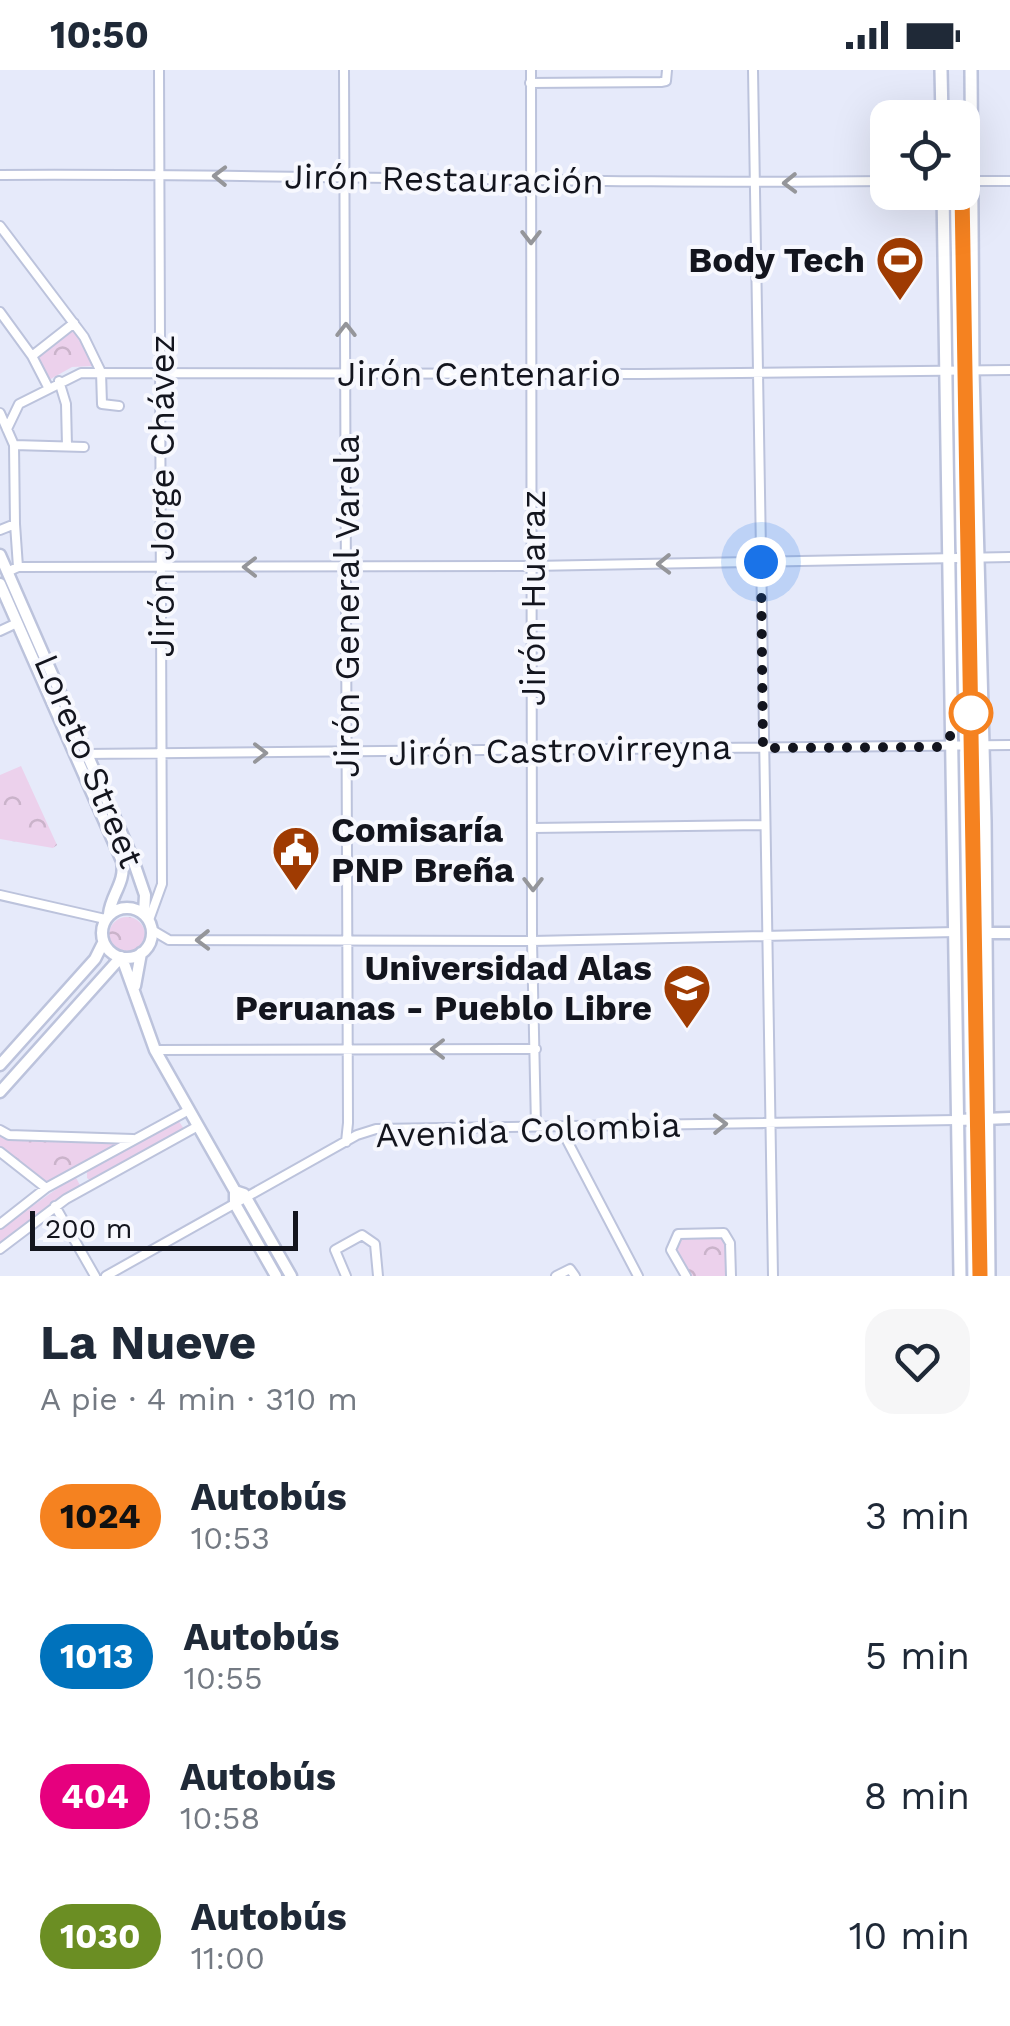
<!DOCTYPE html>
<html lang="es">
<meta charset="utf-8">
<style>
body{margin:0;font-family:"Work Sans",sans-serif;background:#f6f6f7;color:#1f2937;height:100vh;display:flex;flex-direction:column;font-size:38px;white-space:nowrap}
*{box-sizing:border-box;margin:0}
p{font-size:32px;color:#747a83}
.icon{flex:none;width:55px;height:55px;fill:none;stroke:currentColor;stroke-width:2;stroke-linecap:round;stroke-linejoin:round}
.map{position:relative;height:1206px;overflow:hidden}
.side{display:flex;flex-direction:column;background:#fff;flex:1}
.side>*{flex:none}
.badge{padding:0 20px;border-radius:32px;font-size:35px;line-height:65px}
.fabs{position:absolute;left:870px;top:30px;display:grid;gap:20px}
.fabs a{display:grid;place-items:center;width:110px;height:110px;border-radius:20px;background:#fff;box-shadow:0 10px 40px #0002;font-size:50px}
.scale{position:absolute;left:30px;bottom:25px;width:268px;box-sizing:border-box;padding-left:10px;border:5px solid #13151e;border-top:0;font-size:28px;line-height:35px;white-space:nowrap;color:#13151e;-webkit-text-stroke:8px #f7f8fe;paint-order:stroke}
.you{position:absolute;width:50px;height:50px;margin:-25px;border:8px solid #fff;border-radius:50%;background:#1a73e8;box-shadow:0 0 0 15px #1a73e833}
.map>.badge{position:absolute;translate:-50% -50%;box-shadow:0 0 0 5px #fff}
.round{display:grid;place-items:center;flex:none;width:105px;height:105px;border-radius:30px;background:#f6f6f7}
.overview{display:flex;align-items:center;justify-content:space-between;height:170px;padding:0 40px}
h1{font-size:48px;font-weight:700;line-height:75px}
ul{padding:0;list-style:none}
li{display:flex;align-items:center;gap:30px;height:140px;padding:0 40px}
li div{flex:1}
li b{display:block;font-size:38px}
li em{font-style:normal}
li .badge{min-width:110px;font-weight:700;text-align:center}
.status{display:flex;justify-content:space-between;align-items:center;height:70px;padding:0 50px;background:#fff;direction:ltr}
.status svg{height:28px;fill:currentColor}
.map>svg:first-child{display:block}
.forest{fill:url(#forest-crowns)}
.garden{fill:#ecd1ec}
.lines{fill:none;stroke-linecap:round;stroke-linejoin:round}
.street-casing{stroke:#bcc3dc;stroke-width:12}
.secondary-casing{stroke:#bcc3dc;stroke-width:15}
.primary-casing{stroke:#bcc3dc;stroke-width:16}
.street{stroke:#fff;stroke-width:8}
.secondary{stroke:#fff;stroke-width:10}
.primary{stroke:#fff;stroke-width:11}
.oneway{stroke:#95969a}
.line-casing{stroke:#fff;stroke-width:22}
.line{stroke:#f58220;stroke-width:15}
.walk{stroke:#13151e;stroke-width:10;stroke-dasharray:0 18}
.stop-dot{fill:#fff;stroke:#f58220;stroke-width:5}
.labels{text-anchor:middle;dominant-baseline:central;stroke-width:8;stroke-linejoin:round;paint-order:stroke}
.street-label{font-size:35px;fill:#13151e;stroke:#f7f8fe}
.poi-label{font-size:35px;font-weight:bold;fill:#13151e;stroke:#f7f8fe;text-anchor:end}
</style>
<div class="status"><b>10:50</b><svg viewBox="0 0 49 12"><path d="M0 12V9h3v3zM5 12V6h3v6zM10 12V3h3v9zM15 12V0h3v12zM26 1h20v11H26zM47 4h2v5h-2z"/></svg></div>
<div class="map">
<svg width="1010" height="1206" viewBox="0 0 1010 1206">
<defs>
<pattern id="forest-crowns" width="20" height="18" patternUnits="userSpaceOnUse" patternTransform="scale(2.5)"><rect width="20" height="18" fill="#ecd1ec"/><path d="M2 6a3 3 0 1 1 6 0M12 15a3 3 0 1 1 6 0" fill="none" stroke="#cab3ca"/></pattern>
</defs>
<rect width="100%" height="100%" fill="#e6eafa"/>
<path class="forest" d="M74 260 93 296 72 297 49 310 37 287Z
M21 696 57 775 53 778 0 769V705Z
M109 865a18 18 0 1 1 36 0a18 18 0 1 1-36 0Z
M0 1066 5 1069 118 1071 120 1074 48 1114 0 1079Z
M720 1166 727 1172 728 1206H690L675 1174 681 1168Z"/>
<path class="garden" d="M178 1050 184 1059 91 1111 87 1108V1101Z
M75 1106 81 1117 56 1131 0 1174V1159Z"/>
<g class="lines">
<g class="street-casing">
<path id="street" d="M344 0C347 351 345 702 348 1053L346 1072
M531 0 532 871 536 1056
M753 0 773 1206
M530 13 661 12 666 11 667 0
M0 105C296 103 592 115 888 111
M971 111H1010
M0 156 84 267 101 302 102 334 119 336
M0 242 32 286 48 317
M32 286 74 253
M59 311 66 334 67 376
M0 343 14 375 15 454 0 460
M7 359 19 334 81 303 642 304 1010 300
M14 375 84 377
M15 454 18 497
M7 502 18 497 532 496 1010 487
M0 561 17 553
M85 684 1010 675
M533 758 763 755
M0 825 105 849
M149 850 162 814 159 0
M152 860 169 870 532 871 956 862
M155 980 536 979
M560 1057 638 1206
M0 1060 9 1065 133 1069
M0 1082 46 1118
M55 1136 95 1206
M0 1154 46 1118 189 1040
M0 1179 66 1129 198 1056
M106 1206 357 1065 376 1059 957 1050
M346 1206 335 1180 362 1165 375 1174 378 1206
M556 1206 570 1199 575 1206
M686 1206 671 1180 678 1164 724 1163 730 1173 731 1206"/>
</g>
<g class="secondary-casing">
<path id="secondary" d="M0 485 132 787 145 825 144 844
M0 514 122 791C126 813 111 824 109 844
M102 863a25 25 0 1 1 50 0a25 25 0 1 1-50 0Z
M986 863H1010
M122 888 155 980 235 1121 244 1124 291 1206
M135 916 141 883
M0 995 95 889 103 873
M0 1022 121 887
M957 1050 1010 1048
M235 1121V1134L276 1206"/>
</g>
<g class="primary-casing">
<path id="primary" d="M941 0 942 48
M971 0 973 301 985 751 989 1206
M943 122 960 1206"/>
</g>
<use href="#street" class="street"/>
<use href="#secondary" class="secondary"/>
<use href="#primary" class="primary"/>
</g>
<defs><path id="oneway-chevron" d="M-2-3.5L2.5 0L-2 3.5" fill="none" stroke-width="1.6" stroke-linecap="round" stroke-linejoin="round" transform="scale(2.5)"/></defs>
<g class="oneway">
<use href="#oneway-chevron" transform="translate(220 106) rotate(-179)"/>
<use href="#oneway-chevron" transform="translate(790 113) rotate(179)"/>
<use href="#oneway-chevron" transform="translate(531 167) rotate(90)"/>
<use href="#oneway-chevron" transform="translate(346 260) rotate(-90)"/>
<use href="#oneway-chevron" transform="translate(664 494) rotate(179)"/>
<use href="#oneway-chevron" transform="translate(250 497) rotate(-180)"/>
<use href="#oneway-chevron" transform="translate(260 683)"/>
<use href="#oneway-chevron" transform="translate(533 814) rotate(90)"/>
<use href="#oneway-chevron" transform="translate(203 870) rotate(179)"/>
<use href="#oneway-chevron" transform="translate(438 979) rotate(180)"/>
<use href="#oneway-chevron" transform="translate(720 1054) rotate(-1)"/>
</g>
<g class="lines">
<g class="line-casing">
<path id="line" d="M962 122 980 1206"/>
</g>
<use href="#line" class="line"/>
<path class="walk" d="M761 492 763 678 940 677 971 643"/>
</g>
<defs>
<g id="stadium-pin" transform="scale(2.5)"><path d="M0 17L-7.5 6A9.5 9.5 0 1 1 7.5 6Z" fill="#9f3b02" stroke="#f7f8fe"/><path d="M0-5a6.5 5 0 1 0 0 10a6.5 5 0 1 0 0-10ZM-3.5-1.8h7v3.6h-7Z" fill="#fff"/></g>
<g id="civic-pin" transform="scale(2.5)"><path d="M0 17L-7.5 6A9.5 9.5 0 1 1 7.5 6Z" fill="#9f3b02" stroke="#f7f8fe"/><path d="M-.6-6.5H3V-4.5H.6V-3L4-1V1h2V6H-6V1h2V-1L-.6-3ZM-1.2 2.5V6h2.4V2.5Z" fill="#fff"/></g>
<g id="university-pin" transform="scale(2.5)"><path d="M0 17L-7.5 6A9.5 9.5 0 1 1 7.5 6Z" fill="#9f3b02" stroke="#f7f8fe"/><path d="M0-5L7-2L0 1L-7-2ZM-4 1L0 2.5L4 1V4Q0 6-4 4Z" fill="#fff"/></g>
</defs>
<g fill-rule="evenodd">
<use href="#stadium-pin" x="900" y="190"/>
<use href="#civic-pin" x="296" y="780"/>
<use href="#university-pin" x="687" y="918"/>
</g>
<circle class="stop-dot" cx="971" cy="643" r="20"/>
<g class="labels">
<g class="street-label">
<text transform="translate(444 109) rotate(1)">Jirón Restauración</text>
<text x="479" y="304">Jirón Centenario</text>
<text transform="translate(162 426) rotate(-90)">Jirón Jorge Chávez</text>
<text transform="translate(533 528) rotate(-90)">Jirón Huaraz</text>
<text transform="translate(347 536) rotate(-90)">Jirón General Varela</text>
<text transform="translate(560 680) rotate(-1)">Jirón Castrovirreyna</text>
<text transform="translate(89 691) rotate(67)">Loreto Street</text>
<text transform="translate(528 1060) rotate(-2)">Avenida Colombia</text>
</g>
<g class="poi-label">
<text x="865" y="190">Body Tech</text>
<text x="331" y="760" text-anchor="start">Comisaría<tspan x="331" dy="40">PNP Breña</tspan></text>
<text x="652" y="898">Universidad Alas<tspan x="652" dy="40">Peruanas - Pueblo Libre</tspan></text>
</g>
</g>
</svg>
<div class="fabs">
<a><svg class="icon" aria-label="locate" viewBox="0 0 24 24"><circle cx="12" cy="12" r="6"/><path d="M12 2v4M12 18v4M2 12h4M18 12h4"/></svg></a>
</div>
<div class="scale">200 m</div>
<div class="you" style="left:761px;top:492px"></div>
</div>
<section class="side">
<div class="overview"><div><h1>La Nueve</h1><p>A pie · 4 min · 310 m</p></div><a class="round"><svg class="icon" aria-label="heart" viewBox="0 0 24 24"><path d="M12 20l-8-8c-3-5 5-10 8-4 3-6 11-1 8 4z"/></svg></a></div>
<ul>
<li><span class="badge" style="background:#f58220;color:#111">1024</span><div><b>Autobús</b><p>10:53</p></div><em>3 min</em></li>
<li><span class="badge" style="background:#0072bc;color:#fff">1013</span><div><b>Autobús</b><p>10:55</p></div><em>5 min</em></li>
<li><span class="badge" style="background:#e6007e;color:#fff">404</span><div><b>Autobús</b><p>10:58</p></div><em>8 min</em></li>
<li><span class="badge" style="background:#6b8e23;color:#fff">1030</span><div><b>Autobús</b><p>11:00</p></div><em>10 min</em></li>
</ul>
</section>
